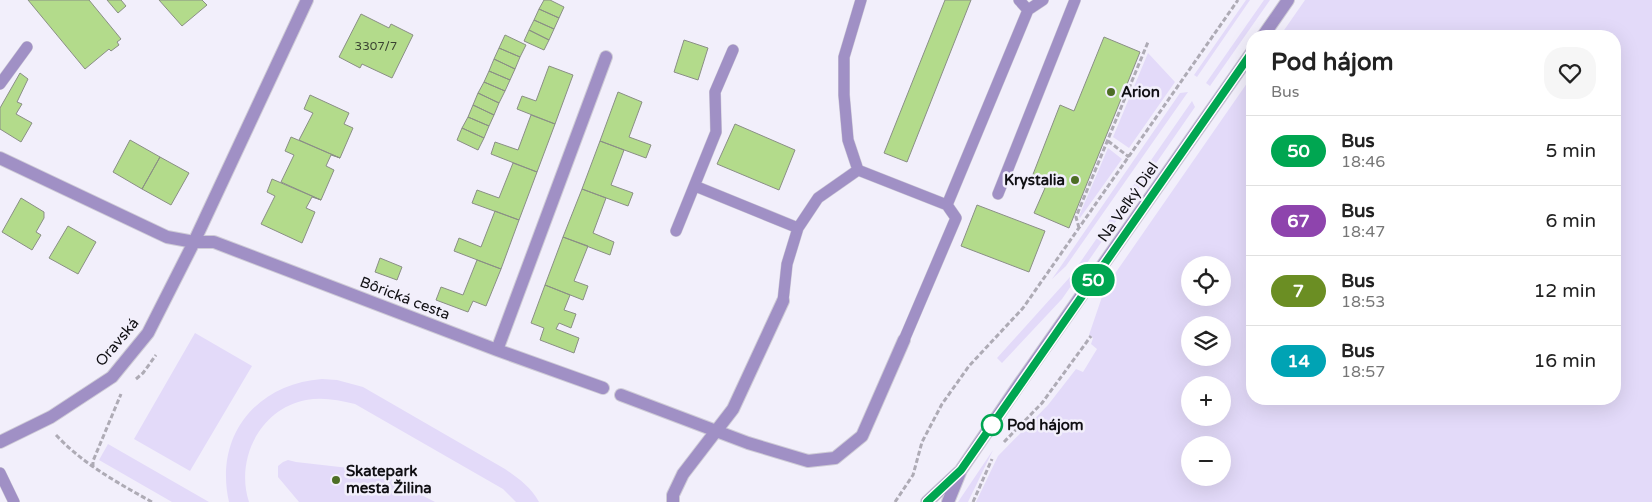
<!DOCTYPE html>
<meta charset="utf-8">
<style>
body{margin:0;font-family:"Varela Round",sans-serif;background:#f6f6f6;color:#222;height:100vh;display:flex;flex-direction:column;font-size:19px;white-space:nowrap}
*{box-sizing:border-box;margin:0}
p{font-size:16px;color:#767676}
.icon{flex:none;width:28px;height:28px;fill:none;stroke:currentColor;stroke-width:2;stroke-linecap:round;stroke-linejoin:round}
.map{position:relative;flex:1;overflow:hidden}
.side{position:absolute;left:1246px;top:30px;width:375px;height:375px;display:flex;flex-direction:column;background:#fff;border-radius:20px;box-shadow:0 5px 20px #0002}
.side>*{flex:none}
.badge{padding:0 10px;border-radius:16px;font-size:18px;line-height:32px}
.controls{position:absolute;left:1181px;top:256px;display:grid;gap:10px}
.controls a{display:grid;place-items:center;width:50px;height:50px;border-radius:50%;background:#fff;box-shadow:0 5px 20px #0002;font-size:25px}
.map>.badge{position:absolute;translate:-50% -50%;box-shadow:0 0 0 2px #fff}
.round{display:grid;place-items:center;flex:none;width:52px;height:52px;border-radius:20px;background:#f6f6f6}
.headline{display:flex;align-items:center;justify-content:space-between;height:85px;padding:0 25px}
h1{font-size:24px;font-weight:700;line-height:38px}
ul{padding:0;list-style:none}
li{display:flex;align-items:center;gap:15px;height:70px;padding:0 25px;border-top:1px solid #e0e0e0}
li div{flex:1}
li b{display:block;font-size:19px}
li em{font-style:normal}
li .badge{min-width:55px;font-weight:700;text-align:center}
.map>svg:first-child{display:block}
.green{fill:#e3daf9;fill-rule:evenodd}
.building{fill:#b3db8b;stroke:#8a8f85}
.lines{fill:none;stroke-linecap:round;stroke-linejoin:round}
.service-casing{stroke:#cecbd6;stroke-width:12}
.minor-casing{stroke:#cecbd6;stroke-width:14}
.path{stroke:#aeabb5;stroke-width:3;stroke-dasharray:5 2.5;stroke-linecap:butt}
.service{stroke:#a090c5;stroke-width:11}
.minor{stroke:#a090c5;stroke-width:12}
.line-casing{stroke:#fff;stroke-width:11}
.line{stroke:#00a651;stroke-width:8}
.poi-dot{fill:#4d6e25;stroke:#f2effb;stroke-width:2}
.stop-dot{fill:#fff;stroke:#00a651;stroke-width:2.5}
.labels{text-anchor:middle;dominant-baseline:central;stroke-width:5;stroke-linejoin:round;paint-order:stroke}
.number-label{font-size:12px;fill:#394231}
.poi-label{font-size:15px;font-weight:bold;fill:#100f13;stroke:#f2effb;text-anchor:start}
.street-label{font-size:15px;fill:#100f13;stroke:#f2effb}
.stop-label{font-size:15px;font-weight:bold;fill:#100f13;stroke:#f2effb;text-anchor:start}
</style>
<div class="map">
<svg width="1652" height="502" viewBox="0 0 1652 502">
<rect width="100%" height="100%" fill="#f2effb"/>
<path class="green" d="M1246 0H1250L1197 77 1194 75Z
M1264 0H1270L1210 86 1206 83Z
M1305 0H1652V502H976L998 456 1048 405 1076 369 1083 372 1097 349 1091 344 1093 338 1089 335 1105 288 1252 76V399H1615V36H1280ZM1190 265H1222V298H1190ZM1190 325H1222V358H1190ZM1190 385H1222V418H1190ZM1190 445H1222V478H1190Z
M1148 53 1175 82 1129 148 1113 137Z
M1188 92 1066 266 1052 279 1180 93Z
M1192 101 1195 107 1062 299 1002 363 997 358 1070 277Z
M1108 148 1122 159 1080 218 1079 216Z
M195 333 252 366 190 471 134 439Z
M322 379 337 380 363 387 505 469C518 478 531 487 539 502H516L503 489 355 404C338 400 323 397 306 400 260 409 235 459 249 502H229C214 436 256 384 322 379Z
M108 444 209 502H172L99 460Z
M993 450 968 502H958Z
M288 460 296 462 375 471 435 502H299L278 477V466L283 462Z"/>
<path class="building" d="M28 0H89L121 39 117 42 119 45 111 51 109 49 85 69Z
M107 0H121L126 6 118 13Z
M159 0H202L207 5 182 26Z
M544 0H550L564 7 559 18 539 9Z
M945 0H971L907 162 884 153Z
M539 9 559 18 554 29 534 20Z
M361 14 389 28 391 24 413 35 392 78 362 64 360 68 339 57Z
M534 20 554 29 549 40 529 30Z
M529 30 549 40 544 50 524 41Z
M505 35 526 45 520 57 499 48Z
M1104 37 1140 52 1069 228 1034 213 1045 188 1030 182 1060 105 1074 111Z
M684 40 708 48 698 80 674 72Z
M499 48 520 57 515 69 494 59Z
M494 59 515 69 510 80 489 71Z
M549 66 573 75 555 124 517 109 522 96 536 101Z
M489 71 510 80 505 91 484 82Z
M20 73 28 79 17 102 22 104 16 114 32 123 21 142 0 129V108Z
M484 82 505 91 499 103 478 93Z
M618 92 642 102 629 137 651 145 646 158 600 141Z
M478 93 499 103 494 115 473 105Z
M310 95 349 113 344 124 353 128 340 158 299 140 313 113 304 109Z
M473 105 494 115 489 126 468 117Z
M531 115 555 124 537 172 491 154 495 142 518 150Z
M468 117 489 126 484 138 462 128Z
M735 124 795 150 779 190 717 164Z
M462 128 484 138 478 150 457 140Z
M291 137 340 158 331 155 326 166 334 170 321 200 281 182 294 155 285 151Z
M130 140 160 157 142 189 113 172Z
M600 141 624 150 611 185 633 193 628 206 582 189Z
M160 157 189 173 171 205 142 189Z
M513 163 537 172 519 220 472 203 477 190 499 198Z
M272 179 321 200 312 197 306 208 315 212 302 243 261 224 275 196 267 192Z
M582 189 606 198 593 233 614 242 610 255 563 237Z
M21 198 44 212V218L36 232 41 235 32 250 2 232Z
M977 205 1045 231 1029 272 961 246Z
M495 211 519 220 501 269 454 251 459 238 481 247Z
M68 226 96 242 78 274 49 258Z
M563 237 588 246 574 281 588 286 583 300 545 285Z
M380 258 402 267 397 280 375 272Z
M477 260 501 269 486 306 473 301 468 312 436 300 441 287 463 295Z
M545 285 570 295 564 310 576 314 571 328 559 323 556 329 579 338 574 353 540 340 544 328 531 323Z"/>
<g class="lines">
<g class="service-casing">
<path id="service" d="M1019 0 1028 10
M0 84 27 47
M858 170 848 140 844 95V57L861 0
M695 186 798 228
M998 194 1075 0
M676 231 716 132 715 92 733 50
M783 301 787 264 798 228 818 198 858 170 947 205
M904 340 956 218 947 205 1028 10 1043 0
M0 473 14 502"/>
</g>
<g class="minor-casing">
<path id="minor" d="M1263 36 1288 0
M0 158 167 237 194 242H214L497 350 603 388
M497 350 606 57
M621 395 748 443 808 461 835 458 862 436 904 340
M0 442 51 417 112 377 148 333 194 242 307 0
M673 502V495L683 474 733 409 783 301
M927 502 959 472
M948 502 961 470 1018 386 1252 52"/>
</g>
<path class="path" d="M1108 141 1129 157
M1079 228 1076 217 1148 42
M136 379 143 373 156 355
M56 435C83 464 118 483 152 502
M1004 442 1042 403 1091 336
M93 467V461L121 394
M895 502 913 475 922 442 942 404 969 366 1023 308 1238 0
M973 502 992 459"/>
<use href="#service" class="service"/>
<use href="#minor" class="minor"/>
</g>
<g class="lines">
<g class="line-casing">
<path id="line" d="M927 502 961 470 1252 52"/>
</g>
<use href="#line" class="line"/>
</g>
<g class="poi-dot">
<circle cx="1111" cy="92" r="5"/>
<circle cx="1075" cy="180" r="5"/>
<circle cx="336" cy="480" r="5"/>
</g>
<circle class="stop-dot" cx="992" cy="425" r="10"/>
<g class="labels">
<g class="number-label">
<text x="376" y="46">3307/7</text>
</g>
<g class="poi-label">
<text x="1121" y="92">Arion</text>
<text x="1065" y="180" text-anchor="end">Krystalia</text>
<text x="346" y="471">Skatepark<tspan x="346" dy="17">mesta Žilina</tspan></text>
</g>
<g class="street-label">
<text transform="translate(1128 202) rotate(-55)">Na Veľký Diel</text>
<text transform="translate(405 298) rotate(21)">Bôrická cesta</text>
<text transform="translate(117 342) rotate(-50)">Oravská</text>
</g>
<g class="stop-label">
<text x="1007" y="425">Pod hájom</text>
</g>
</g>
</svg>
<div class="controls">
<a><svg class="icon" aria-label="locate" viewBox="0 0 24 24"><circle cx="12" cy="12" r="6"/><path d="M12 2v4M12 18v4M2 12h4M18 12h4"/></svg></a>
<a><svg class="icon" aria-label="layers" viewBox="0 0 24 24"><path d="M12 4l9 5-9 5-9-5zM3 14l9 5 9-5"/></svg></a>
<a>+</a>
<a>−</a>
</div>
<b class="badge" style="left:1093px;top:280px;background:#00a651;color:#fff">50</b>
<section class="side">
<div class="headline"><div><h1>Pod hájom</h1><p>Bus</p></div><a class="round"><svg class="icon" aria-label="heart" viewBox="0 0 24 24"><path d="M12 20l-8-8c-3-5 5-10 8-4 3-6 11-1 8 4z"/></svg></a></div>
<ul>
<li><span class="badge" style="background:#00a651;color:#fff">50</span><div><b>Bus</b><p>18:46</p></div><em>5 min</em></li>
<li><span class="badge" style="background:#8e44ad;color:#fff">67</span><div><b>Bus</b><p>18:47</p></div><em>6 min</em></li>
<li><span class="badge" style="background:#6b8e23;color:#fff">7</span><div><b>Bus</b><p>18:53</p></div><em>12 min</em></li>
<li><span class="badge" style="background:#00a3b4;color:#fff">14</span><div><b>Bus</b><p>18:57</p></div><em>16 min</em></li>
</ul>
</section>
</div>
